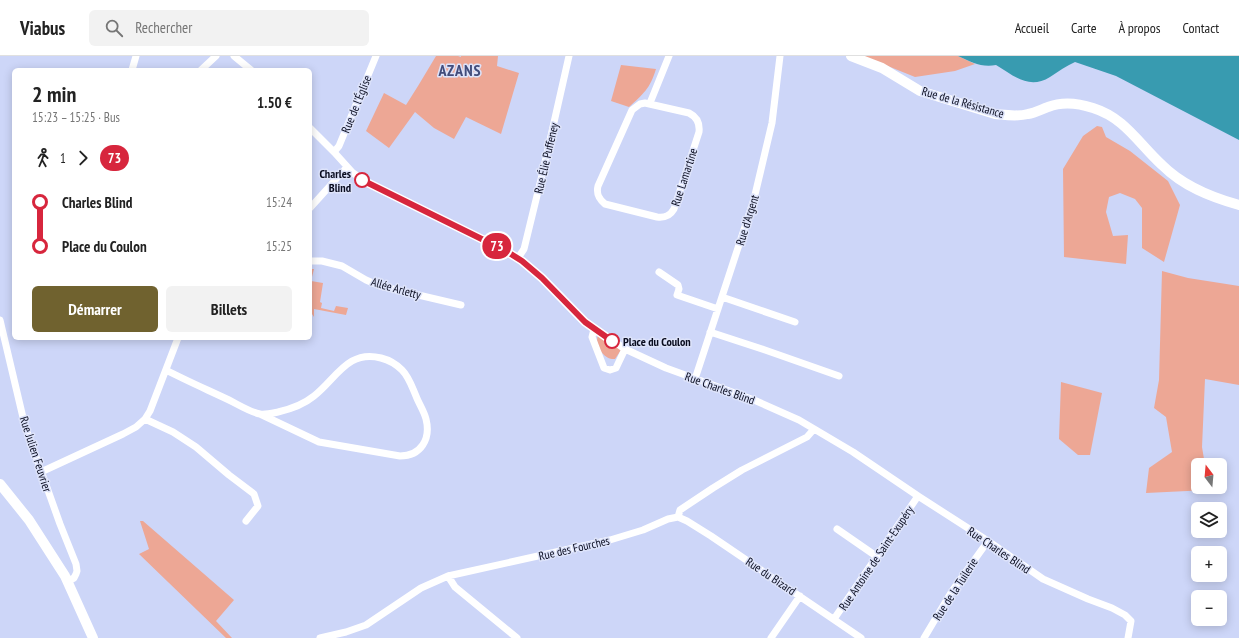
<!DOCTYPE html>
<html lang="fr">
<meta charset="utf-8">
<style>
body{margin:0;font-family:"PT Sans Narrow",sans-serif;background:#f2f2f2;color:#222;height:100vh;display:flex;flex-direction:column;font-size:15px;white-space:nowrap}
*{box-sizing:border-box;margin:0}
p{font-size:13px;color:#767676}
.icon{flex:none;width:22px;height:22px;fill:none;stroke:currentColor;stroke-width:2;stroke-linecap:round;stroke-linejoin:round}
.map{position:relative;flex:1;overflow:hidden}
.drawer{position:absolute;left:12px;top:12px;width:300px;height:272px;display:flex;flex-direction:column;background:#fff;border-radius:6px;box-shadow:0 2px 10px #0003}
.drawer>*{flex:none}
.badge{padding:0 8px;border-radius:13px;font-size:14px;line-height:26px}
.needle{width:26px;rotate:344deg}
.controls{position:absolute;left:1191px;top:402px;display:grid;gap:8px}
.controls a{display:grid;place-items:center;width:36px;height:36px;border-radius:6px;background:#fff;box-shadow:0 2px 10px #0003;font-size:20px}
.map>.badge{position:absolute;translate:-50% -50%;box-shadow:0 0 0 2px #fff}
.legs{display:flex;align-items:center;gap:6px;height:44px;padding:0 20px;font-size:13px}
.legs p{margin-inline-start:auto}
.overview{display:flex;align-items:center;justify-content:space-between;height:68px;padding:0 20px}
h1{font-size:22px;font-weight:600;line-height:30px}
.button{display:flex;gap:8px;margin-top:auto;padding:8px 20px}
.button a{flex:1;height:46px;border-radius:6px;background:#70622f;color:#fff;font-size:16px;font-weight:600;line-height:46px;text-align:center}
.button a+a{background:#f2f2f2;color:#222}
ul{padding:0 20px;list-style:none}
li{display:flex;align-items:center;gap:14px;height:44px;font-size:15px}
li i{display:grid;place-items:center;width:6px;height:100%;margin:0 5px;background:currentColor}
li i::after{content:'';width:10px;height:10px;margin:-5px;border:3px solid;border-radius:50%;background:#fff}
li p{margin-inline-start:auto}
li:first-child i{background:linear-gradient(#0000 50%,currentColor 0)}
li:last-child i{background:linear-gradient(currentColor 50%,#0000 0)}
header{display:flex;align-items:center;gap:24px;box-sizing:border-box;height:56px;padding:0 20px;background:#fff;border-bottom:1px solid #e0e0e0}
header strong{font-size:19px}
nav{display:flex;gap:22px;margin-inline-start:auto;font-size:14px}
.search{width:280px;height:36px;background:#f2f2f2;display:flex;align-items:center;gap:10px;box-sizing:border-box;padding:0 14px;border-radius:6px;color:#767676;font-size:15px}
.map>svg:first-child{display:block}
.green{fill:#eda795}
.water{fill:#389bb0}
.lines{fill:none;stroke-linecap:round;stroke-linejoin:round}
.street{stroke:#fff;stroke-width:7}
.secondary{stroke:#fff;stroke-width:10}
.line-1-casing{stroke:#fff;stroke-width:9}
.line-1{stroke:#d7263d;stroke-width:6}
.stop-1-dot{fill:#fff;stroke:#d7263d;stroke-width:2}
.labels{text-anchor:middle;dominant-baseline:central;stroke-width:3;stroke-linejoin:round;paint-order:stroke}
.street-label{font-size:12px;fill:#090c1f;stroke:#dde3fa}
.stop-label{font-size:12px;font-weight:bold;fill:#090c1f;stroke:#dde3fa;text-anchor:end}
.district-label{font-size:16px;font-weight:bold;letter-spacing:1px;fill:#424c7b;stroke:#dde3fa}
</style>
<header>
<strong>Viabus</strong>
<div class="search"><svg class="icon" aria-label="search" viewBox="0 0 24 24"><circle cx="10" cy="10" r="6"/><path d="M15 15l6 6"/></svg>Rechercher</div>
<nav><a>Accueil</a><a>Carte</a><a>À propos</a><a>Contact</a></nav>
</header>
<div class="map">
<svg width="1239" height="582" viewBox="0 0 1239 582">
<rect width="100%" height="100%" fill="#cdd6f8"/>
<path class="green" d="M436 0H458L461 1V0H498L497 10 519 17 501 78 466 61 454 83 434 72 415 56 389 92 366 75 384 37 406 49 418 30Z
M863 0H958L975 8 955 15 915 21Z
M621 9 656 13C650 33 643 38 629 51L611 45Z
M1097 70 1102 71 1106 81 1130 95 1168 125 1180 149 1164 206 1142 192V152L1135 143 1120 137 1109 141 1106 156 1113 180 1128 179 1126 208 1064 201 1063 113 1083 80Z
M310 210 311 213H314L311 225 323 227 320 246 322 247 321 252 334 255 336 250 348 252 346 259 314 253V261L310 255Z
M1162 215 1188 222 1239 230V329L1205 323 1202 391 1205 409H1198V431H1207L1208 434 1146 437 1149 412 1172 396 1166 361 1154 352 1159 324Z
M598 279 621 294 615 303C604 304 594 289 598 279Z
M1061 326 1102 337 1090 399H1078L1059 383Z
M140 465H143L234 544 216 565 232 582H226L139 498 149 493Z"/>
<path class="water" d="M958 0H1239V84L1116 20 1075 6C1066 10 1059 15 1050 21 1029 34 1014 20 996 9 982 12 971 6 958 0Z"/>
<g class="lines">
<path class="street" d="M234 0 251 14
M132 14 136 0
M201 14 216 0
M645 47 689 57C697 61 700 67 699 76L674 153C670 160 665 162 657 161L605 148C599 143 596 138 598 130L632 54 640 48Z
M650 47 669 0
M310 72 334 96 353 117 366 126 506 195 522 205 542 222 585 266 625 293 666 312 754 344 799 364 853 396 918 440 988 485 1043 523 1088 543 1112 552 1125 559 1131 565 1128 582
M334 96 339 90 376 0
M310 152 347 111
M518 202 524 193 543 115 569 0
M310 205H322L342 210 366 224 380 230 461 249
M659 216 678 229 679 233 677 239 718 253
M722 241 795 266
M0 264 25 370 60 468 76 508 77 515 76 518 74 522 68 525
M594 273 592 281 604 312 610 314 616 312 625 293
M710 276 765 294 839 320
M166 314C187 325 208 334 229 344 239 349 250 356 260 358 265 359 273 357 278 356 291 353 303 349 314 340 336 323 348 293 381 302 389 304 396 308 402 314 409 321 412 331 416 340 419 348 424 355 426 363 431 383 421 400 400 400L319 386 260 358
M695 323 754 143 772 67 780 0
M145 363 173 376 196 391 229 419 254 438 258 450 246 465
M41 416 123 378 136 371 145 363 150 355 178 282
M678 461 687 465 711 480 861 582
M837 473 876 500
M448 520 455 531 517 582
M834 563 918 440
M320 582 346 576 366 569 421 532 448 520 610 484 643 474 668 463 678 461 680 454 713 432 742 414 807 381 814 373
M771 582 800 540
M924 582 952 535 988 485"/>
<path class="secondary" d="M851 0 882 12 920 35 995 58C1006 59 1017 61 1028 58 1035 57 1042 53 1048 51 1063 45 1078 47 1093 52 1125 62 1138 87 1162 109 1183 130 1210 141 1239 149
M0 428 29 464 65 520 93 582"/>
</g>
<g class="lines">
<g class="line-1-casing">
<path id="line-1" d="M362 124 506 195 522 205 542 222 585 266 612 285"/>
</g>
<use href="#line-1" class="line-1"/>
</g>
<g class="stop-1-dot">
<circle cx="362" cy="124" r="7"/>
<circle cx="612" cy="285" r="7"/>
</g>
<g class="labels">
<g class="street-label">
<text transform="translate(963 46) rotate(16)">Rue de la Résistance</text>
<text transform="translate(356 48) rotate(-68)">Rue de l'Église</text>
<text transform="translate(546 102) rotate(-77)">Rue Élie Puffeney</text>
<text transform="translate(684 121) rotate(-72)">Rue Lamartine</text>
<text transform="translate(747 164) rotate(-73)">Rue d'Argent</text>
<text transform="translate(396 232) rotate(16)">Allée Arletty</text>
<text transform="translate(720 332) rotate(20)">Rue Charles Blind</text>
<text transform="translate(36 398) rotate(72)">Rue Julien Feuvrier</text>
<text transform="translate(574 492) rotate(-13)">Rue des Fourches</text>
<text transform="translate(999 494) rotate(34)">Rue Charles Blind</text>
<text transform="translate(876 502) rotate(-56)">Rue Antoine de Saint-Exupéry</text>
<text transform="translate(771 520) rotate(34)">Rue du Bizard</text>
<text transform="translate(955 533) rotate(-57)">Rue de la Tuilerie</text>
</g>
<g class="stop-label">
<text x="351" y="117">Charles<tspan x="351" dy="14">Blind</tspan></text>
<text x="623" y="285" text-anchor="start">Place du Coulon</text>
</g>
<g class="district-label">
<text x="460" y="14">AZANS</text>
</g>
</g>
</svg>
<div class="controls">
<a><svg class="needle" viewBox="-14 -14 28 28"><path d="M0-13l5 13h-10z" fill="#e53935"/><path d="M0 13l5-13h-10z" fill="#767676"/></svg></a>
<a><svg class="icon" aria-label="layers" viewBox="0 0 24 24"><path d="M12 4l9 5-9 5-9-5zM3 14l9 5 9-5"/></svg></a>
<a>+</a>
<a>−</a>
</div>
<b class="badge" style="left:497px;top:190px;background:#d7263d;color:#fff">73</b>
<section class="drawer">
<div class="overview"><div><h1>2 min</h1><p>15:23 – 15:25 · Bus</p></div><b>1.50 €</b></div>
<div class="legs"><svg class="icon" aria-label="walk" viewBox="0 0 24 24"><circle cx="13" cy="4" r="2"/><path d="M13 8l-2 6 4 7M11 14l-3 7M7 12l3-4h3l4 4"/></svg>1<svg class="icon" aria-label="forward" viewBox="0 0 24 24"><path d="M9 5l7 7-7 7"/></svg><b class="badge" style="background:#d7263d;color:#fff">73</b></div>
<ul>
<li><i style="color:#d7263d"></i><b>Charles Blind</b><p>15:24</p></li>
<li><i style="color:#d7263d"></i><b>Place du Coulon</b><p>15:25</p></li>
</ul>
<div class="button"><a>Démarrer</a><a>Billets</a></div>
</section>
</div>
